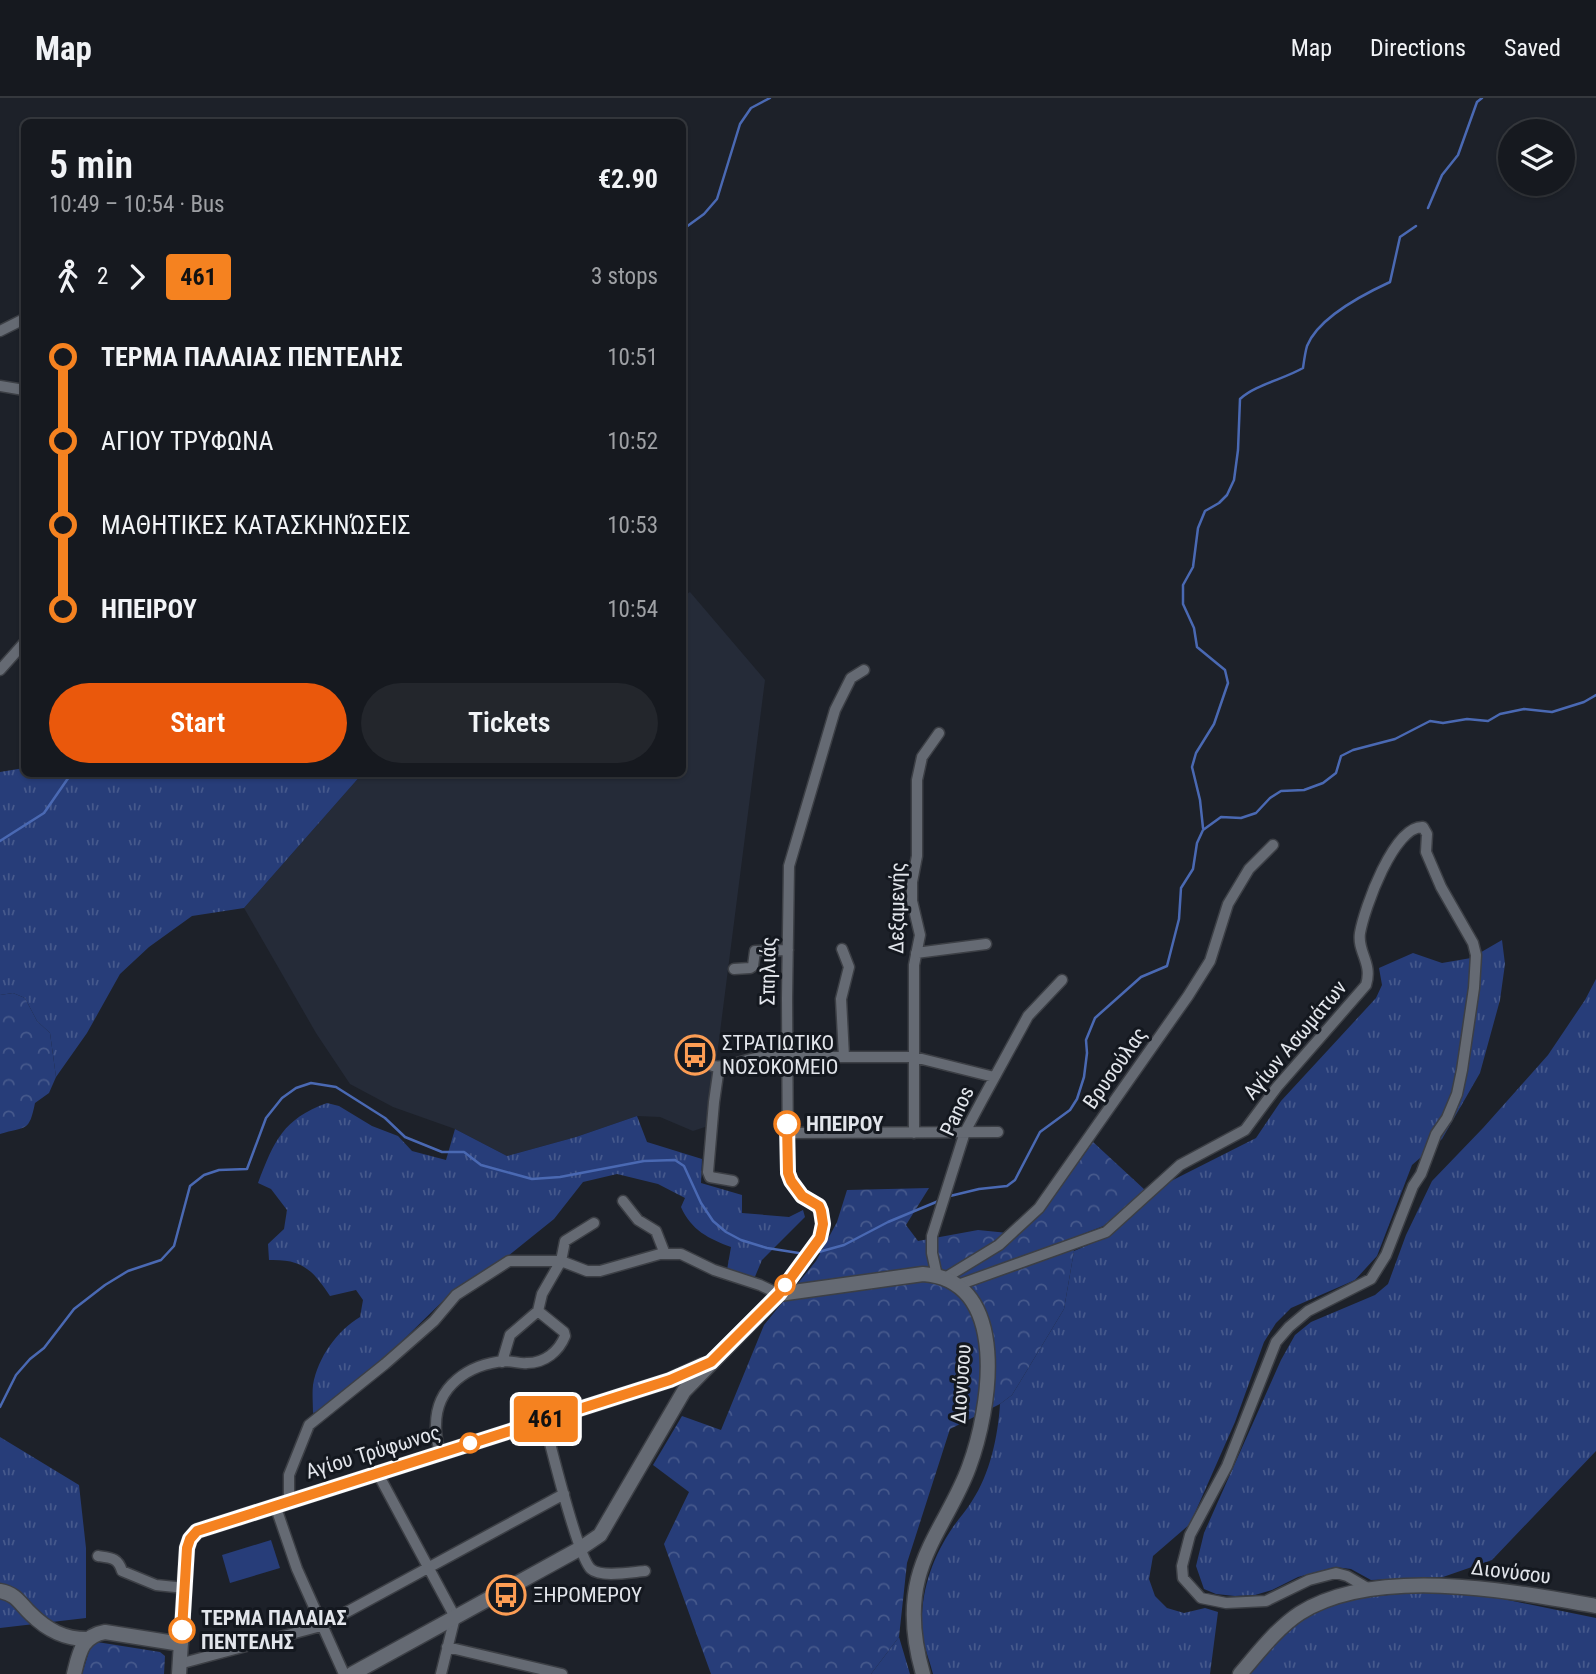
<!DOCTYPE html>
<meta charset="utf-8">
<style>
body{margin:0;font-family:"Roboto Condensed",sans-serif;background:#23262c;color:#f1f3f6;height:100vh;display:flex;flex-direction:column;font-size:26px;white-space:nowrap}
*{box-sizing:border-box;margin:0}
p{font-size:23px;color:#9ea0a4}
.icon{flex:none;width:38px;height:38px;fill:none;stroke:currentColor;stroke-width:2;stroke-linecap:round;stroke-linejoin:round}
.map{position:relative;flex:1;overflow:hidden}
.side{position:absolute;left:21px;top:21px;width:665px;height:658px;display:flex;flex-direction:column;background:#16191f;border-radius:10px;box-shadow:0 2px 5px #0004,0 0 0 2px #35383d}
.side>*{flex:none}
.badge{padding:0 14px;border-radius:5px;font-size:24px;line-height:46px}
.tools{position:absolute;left:1498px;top:21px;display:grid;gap:14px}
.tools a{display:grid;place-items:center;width:77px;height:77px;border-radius:50%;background:#16191f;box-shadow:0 2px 5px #0004,0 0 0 2px #35383d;font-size:35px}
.map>.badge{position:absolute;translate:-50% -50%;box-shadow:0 0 0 4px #fff}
.legs{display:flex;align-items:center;gap:10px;height:77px;padding:0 28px;font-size:23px}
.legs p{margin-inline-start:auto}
.summary{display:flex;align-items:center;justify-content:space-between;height:119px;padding:0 28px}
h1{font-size:38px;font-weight:600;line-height:52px}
.action{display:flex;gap:14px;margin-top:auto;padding:14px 28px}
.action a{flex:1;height:80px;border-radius:42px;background:#ea580c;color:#fff;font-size:28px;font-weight:600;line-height:80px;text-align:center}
.action a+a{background:#23262c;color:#f1f3f6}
ul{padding:0 28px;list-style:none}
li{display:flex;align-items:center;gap:24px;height:84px;font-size:26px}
li i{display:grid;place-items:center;width:10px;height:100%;margin:0 9px;background:currentColor}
li i::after{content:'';width:18px;height:18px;margin:-9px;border:5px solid;border-radius:50%;background:#16191f}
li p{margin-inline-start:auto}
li:first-child i{background:linear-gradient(#0000 50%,currentColor 0)}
li:last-child i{background:linear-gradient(currentColor 50%,#0000 0)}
header{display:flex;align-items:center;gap:42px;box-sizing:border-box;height:98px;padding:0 35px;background:#16191f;border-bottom:2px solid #35383d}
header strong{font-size:33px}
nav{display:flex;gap:38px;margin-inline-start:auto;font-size:24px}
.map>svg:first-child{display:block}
.built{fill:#252b38}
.grass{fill:url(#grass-tufts)}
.forest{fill:url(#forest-crowns)}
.pitch{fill:#273d79}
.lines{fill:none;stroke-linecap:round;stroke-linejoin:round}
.stream{stroke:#4a69b3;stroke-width:2.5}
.street-casing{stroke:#3c3f45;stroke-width:13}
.secondary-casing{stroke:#3c3f45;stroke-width:17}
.street{stroke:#656a73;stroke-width:10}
.secondary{stroke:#656a73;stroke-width:14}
.line-1-casing{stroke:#fff;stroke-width:16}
.line-1{stroke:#f58220;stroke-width:10}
.stop-1-dot{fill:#fff;stroke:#f58220;stroke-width:3.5}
.labels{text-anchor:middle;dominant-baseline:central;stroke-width:6;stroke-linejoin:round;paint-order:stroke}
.street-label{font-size:21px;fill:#e2e5eb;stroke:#14181f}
.poi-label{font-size:21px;fill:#e2e5eb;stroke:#14181f;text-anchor:start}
.stop-label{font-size:21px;font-weight:bold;fill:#e2e5eb;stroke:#14181f;text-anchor:start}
</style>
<header>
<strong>Map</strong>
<nav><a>Map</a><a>Directions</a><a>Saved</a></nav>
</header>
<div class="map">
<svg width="1596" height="1576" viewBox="0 0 1596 1576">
<defs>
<pattern id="grass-tufts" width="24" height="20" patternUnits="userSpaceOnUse" patternTransform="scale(1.75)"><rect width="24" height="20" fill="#273d79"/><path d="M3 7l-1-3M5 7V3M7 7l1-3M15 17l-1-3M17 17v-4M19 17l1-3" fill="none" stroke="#46598c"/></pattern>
<pattern id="forest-crowns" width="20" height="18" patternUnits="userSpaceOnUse" patternTransform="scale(1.75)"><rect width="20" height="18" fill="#273d79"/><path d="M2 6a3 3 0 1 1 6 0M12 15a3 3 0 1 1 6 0" fill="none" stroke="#46598c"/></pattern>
</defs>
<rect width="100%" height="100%" fill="#1d2129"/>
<path class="built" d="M690 494 765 582 708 1028 693 1033 660 1019 637 1018 576 1039 507 1058 455 1031 393 1009 350 986 316 935 244 810 362 676H682V499Z"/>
<path class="grass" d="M24 670V676H362L244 810 192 818 149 849 120 876 87 935 56 979 50 935 37 923 25 900 13 895 0 897V674Z
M1502 842 1505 866 1500 902 1480 975 1442 1041 1412 1067 1377 1158 1355 1182 1291 1210 1276 1225 1264 1244 1235 1324 1190 1426 1153 1458 1149 1481 1155 1498 1167 1510 1184 1515 1205 1510 1218 1514 1210 1576H933C930 1564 925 1552 923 1540 918 1500 931 1461 953 1429 959 1420 967 1412 972 1403 990 1376 998 1338 1000 1306L1012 1297 1064 1211 1074 1153 1111 1137 1167 1085 1256 1040 1281 1003 1376 900 1382 887 1379 870 1413 855 1442 865 1471 860Z
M1596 881V1353L1492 1462 1443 1479 1371 1482 1351 1471 1335 1469 1298 1479 1272 1492 1255 1497 1235 1498 1216 1496 1204 1491 1196 1468 1204 1435 1281 1262 1295 1237 1311 1224 1375 1197 1388 1186 1406 1137 1432 1083 1483 1030 1548 957 1585 902Z
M327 1005 339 1008 372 1028 398 1038 412 1053 446 1062 455 1031 507 1058 576 1039 637 1018 647 1044 702 1061 701 1085 742 1097V1115L789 1119 803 1112 805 1119 762 1162 754 1181 727 1172 731 1149C709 1141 691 1132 681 1109L685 1100 658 1086 617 1076 583 1084 554 1121 508 1158 451 1195 397 1248 327 1310 313 1315C313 1306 312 1296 313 1287 318 1259 337 1233 360 1219L363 1202 356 1192 330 1198C312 1171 302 1161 269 1162L268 1146 284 1131 287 1112 271 1091 258 1085C274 1043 283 1021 327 1005Z
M0 1339 79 1387 86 1450V1520L0 1530Z
M1427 1494 1484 1497 1596 1520V1576H1247C1265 1556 1283 1533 1305 1519 1339 1498 1389 1497 1427 1494Z
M899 1539 910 1576H871Z"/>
<path class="forest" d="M13 895 25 900 37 923 50 935 56 979 49 995 35 1005C29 1035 26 1028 0 1036V897Z
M1093 1044 1145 1092 1106 1127 1070 1141 1074 1153 1064 1211 1012 1297 1000 1306 950 1331 907 1465 899 1539 871 1576H711L664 1446 689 1394 653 1367 682 1318 721 1332 764 1227 816 1163 837 1124 847 1092 929 1090 906 1127 918 1143 978 1132 1019 1136 1044 1112Z
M97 1544 160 1554 165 1558 164 1576H82L91 1547Z"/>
<path class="pitch" d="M271 1442 280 1470 230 1485 222 1457Z"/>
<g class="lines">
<path class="stream" d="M1428 110 1442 77 1458 57 1477 4 1482 0
M682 132 704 116 717 101 740 26 751 10 770 0
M1203 730 1200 702 1192 669 1196 655 1214 626 1228 585 1225 572 1197 549 1194 530 1183 506V487L1193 469 1198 430 1205 413 1219 405 1227 397 1234 382 1238 352 1240 301C1255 287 1284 281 1303 270 1304 263 1305 255 1307 248 1318 220 1364 196 1390 184L1400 139 1416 128
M0 743 44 715 71 676
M950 1098 979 1091 1007 1088 1015 1082 1040 1034 1070 1012 1077 1001 1084 979 1087 955 1086 942 1095 920 1141 879 1167 868 1179 821 1181 790 1193 771 1197 745 1203 732 1221 719 1241 720 1256 715 1270 700 1281 693 1304 692 1323 685 1336 675 1341 658 1353 652 1395 641 1430 623 1443 625 1467 621 1488 623 1500 616 1524 611 1552 614 1584 604 1596 597
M815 1155 844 1147 888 1124 941 1102
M0 1309 16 1277 30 1261 44 1250 74 1211 105 1187 128 1173 161 1162 174 1148 190 1088 204 1077 219 1072 247 1071 266 1020 282 1000 296 990 311 985 336 989 385 1020 405 1039 442 1054H464L481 1067 532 1081 560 1079 644 1063 675 1062 684 1068 701 1105 713 1123 726 1134 741 1142 767 1150 805 1156"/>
<g class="street-casing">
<path id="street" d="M0 233 24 221
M0 288 24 292
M0 572 24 545
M842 851 849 869 841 901 844 959
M916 855 986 846
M734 871 750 870 753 868 755 853 788 852
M713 968C729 971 746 960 763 959H914L994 979
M719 969 714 1004 708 1074 710 1079 733 1083
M788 1035 998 1034
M914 1035V867L920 837 912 803V784L917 758V682L922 659 939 635
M623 1103 638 1122 656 1133 665 1156
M937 1178 932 1155V1138L965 1034 981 1004 1028 918 1062 882
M945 1180 999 1147 1039 1110 1188 898 1210 863 1228 806 1249 771 1273 747
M958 1187 1106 1134 1180 1067 1245 1032 1277 989 1366 887C1373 865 1357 854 1360 835 1364 811 1394 727 1423 729L1427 736 1426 754 1441 789 1473 845 1476 857 1474 890 1462 972 1457 996 1447 1020 1436 1036 1421 1076 1413 1088 1386 1157 1371 1181 1308 1213 1289 1229 1276 1244 1227 1368 1190 1437 1182 1468 1183 1480 1201 1500 1226 1505 1266 1503 1309 1482 1336 1475 1347 1478 1371 1492
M502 1264 510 1237 538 1213 542 1196 561 1163 565 1143 594 1125
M544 1322C550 1345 578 1460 591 1471 601 1480 632 1474 645 1473
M440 1355C438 1346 435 1336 436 1327 436 1288 469 1266 505 1263 513 1263 520 1266 527 1265 545 1265 559 1253 565 1238L564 1234 538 1213
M377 1374 455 1519 441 1576
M289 1402V1377L309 1327 385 1266 434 1223 456 1197 509 1163H561L587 1173H600L660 1156H681L714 1172 760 1187 779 1196 815 1147C822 1137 825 1125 821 1113L796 1091 788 1075 787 900 789 768 835 612 851 580 864 572
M275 1407 297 1471 344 1576
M98 1458C112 1460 118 1460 122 1473L156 1487 185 1490
M447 1549 562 1576
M179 1566 321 1528 564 1396"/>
</g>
<g class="secondary-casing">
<path id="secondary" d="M0 1493C17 1496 20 1506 31 1516 47 1532 64 1541 87 1541
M74 1576C79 1556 81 1538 105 1534L181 1546
M179 1576 187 1450 190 1441 197 1433 670 1282 703 1267
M352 1576 581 1450 600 1437 684 1293 779 1196 923 1176C1012 1182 990 1313 969 1369 955 1408 928 1441 918 1481 910 1513 914 1545 923 1576
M1240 1576C1258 1555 1277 1530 1300 1515 1377 1467 1512 1493 1596 1508"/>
</g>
<use href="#street" class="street"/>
<use href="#secondary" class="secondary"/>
</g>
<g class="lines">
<g class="line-1-casing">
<path id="line-1" d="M182 1532 187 1450 190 1441 197 1433 670 1282 711 1264 779 1196 820 1140 823 1126 821 1113 819 1108 802 1098 791 1083 788 1075 787 1026"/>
</g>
<use href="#line-1" class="line-1"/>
</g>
<defs>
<g id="bus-ring" transform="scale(2.0125)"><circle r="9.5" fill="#14181f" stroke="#fc9d54" stroke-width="1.5"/><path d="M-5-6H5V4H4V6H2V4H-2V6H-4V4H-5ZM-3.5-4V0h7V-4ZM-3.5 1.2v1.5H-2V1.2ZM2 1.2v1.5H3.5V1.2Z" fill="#fc9d54"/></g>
</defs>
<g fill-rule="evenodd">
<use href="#bus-ring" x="695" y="957"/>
<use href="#bus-ring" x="506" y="1497"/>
</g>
<g class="stop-1-dot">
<circle cx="787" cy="1026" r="12"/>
<circle cx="785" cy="1187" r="9"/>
<circle cx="470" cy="1345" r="9"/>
<circle cx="182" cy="1532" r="12"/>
</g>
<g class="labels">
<g class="street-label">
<text transform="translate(897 810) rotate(-89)">Δεξαμενής</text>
<text transform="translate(768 873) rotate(-89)">Σπηλιάς</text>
<text transform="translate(1295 942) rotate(-50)">Αγίων Ασωμάτων</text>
<text transform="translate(1115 970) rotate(-55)">Βρυσούλας</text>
<text transform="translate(957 1013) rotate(-65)">Panos</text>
<text transform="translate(961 1286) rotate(-86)">Διονύσου</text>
<text transform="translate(373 1354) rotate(-17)">Αγίου Τρύφωνος</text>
<text transform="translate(1511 1474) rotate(7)">Διονύσου</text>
</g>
<g class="poi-label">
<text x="722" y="945">ΣΤΡΑΤΙΩΤΙΚΟ<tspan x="722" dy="24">ΝΟΣΟΚΟΜΕΙΟ</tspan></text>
<text x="533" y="1497">ΞΗΡΟΜΕΡΟΥ</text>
</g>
<g class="stop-label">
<text x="806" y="1026">ΗΠΕΙΡΟΥ</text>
<text x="201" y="1520">ΤΕΡΜΑ ΠΑΛΑΙΑΣ<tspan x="201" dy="24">ΠΕΝΤΕΛΗΣ</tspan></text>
</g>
</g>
</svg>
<div class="tools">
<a><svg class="icon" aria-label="layers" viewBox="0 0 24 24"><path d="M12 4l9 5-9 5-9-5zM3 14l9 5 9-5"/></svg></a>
</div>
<b class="badge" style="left:546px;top:1321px;background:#f58220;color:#111">461</b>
<section class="side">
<div class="summary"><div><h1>5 min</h1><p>10:49 – 10:54 · Bus</p></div><b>€2.90</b></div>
<div class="legs"><svg class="icon" aria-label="walk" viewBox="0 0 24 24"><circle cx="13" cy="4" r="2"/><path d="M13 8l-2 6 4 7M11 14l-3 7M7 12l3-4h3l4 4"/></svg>2<svg class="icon" aria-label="forward" viewBox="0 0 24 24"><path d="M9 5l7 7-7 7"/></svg><b class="badge" style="background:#f58220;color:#111">461</b><p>3 stops</p></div>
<ul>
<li><i style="color:#f58220"></i><b>ΤΕΡΜΑ ΠΑΛΑΙΑΣ ΠΕΝΤΕΛΗΣ</b><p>10:51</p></li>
<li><i style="color:#f58220"></i><span>ΑΓΙΟΥ ΤΡΥΦΩΝΑ</span><p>10:52</p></li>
<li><i style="color:#f58220"></i><span>ΜΑΘΗΤΙΚΕΣ ΚΑΤΑΣΚΗΝΏΣΕΙΣ</span><p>10:53</p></li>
<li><i style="color:#f58220"></i><b>ΗΠΕΙΡΟΥ</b><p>10:54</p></li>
</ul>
<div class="action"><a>Start</a><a>Tickets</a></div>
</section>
</div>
